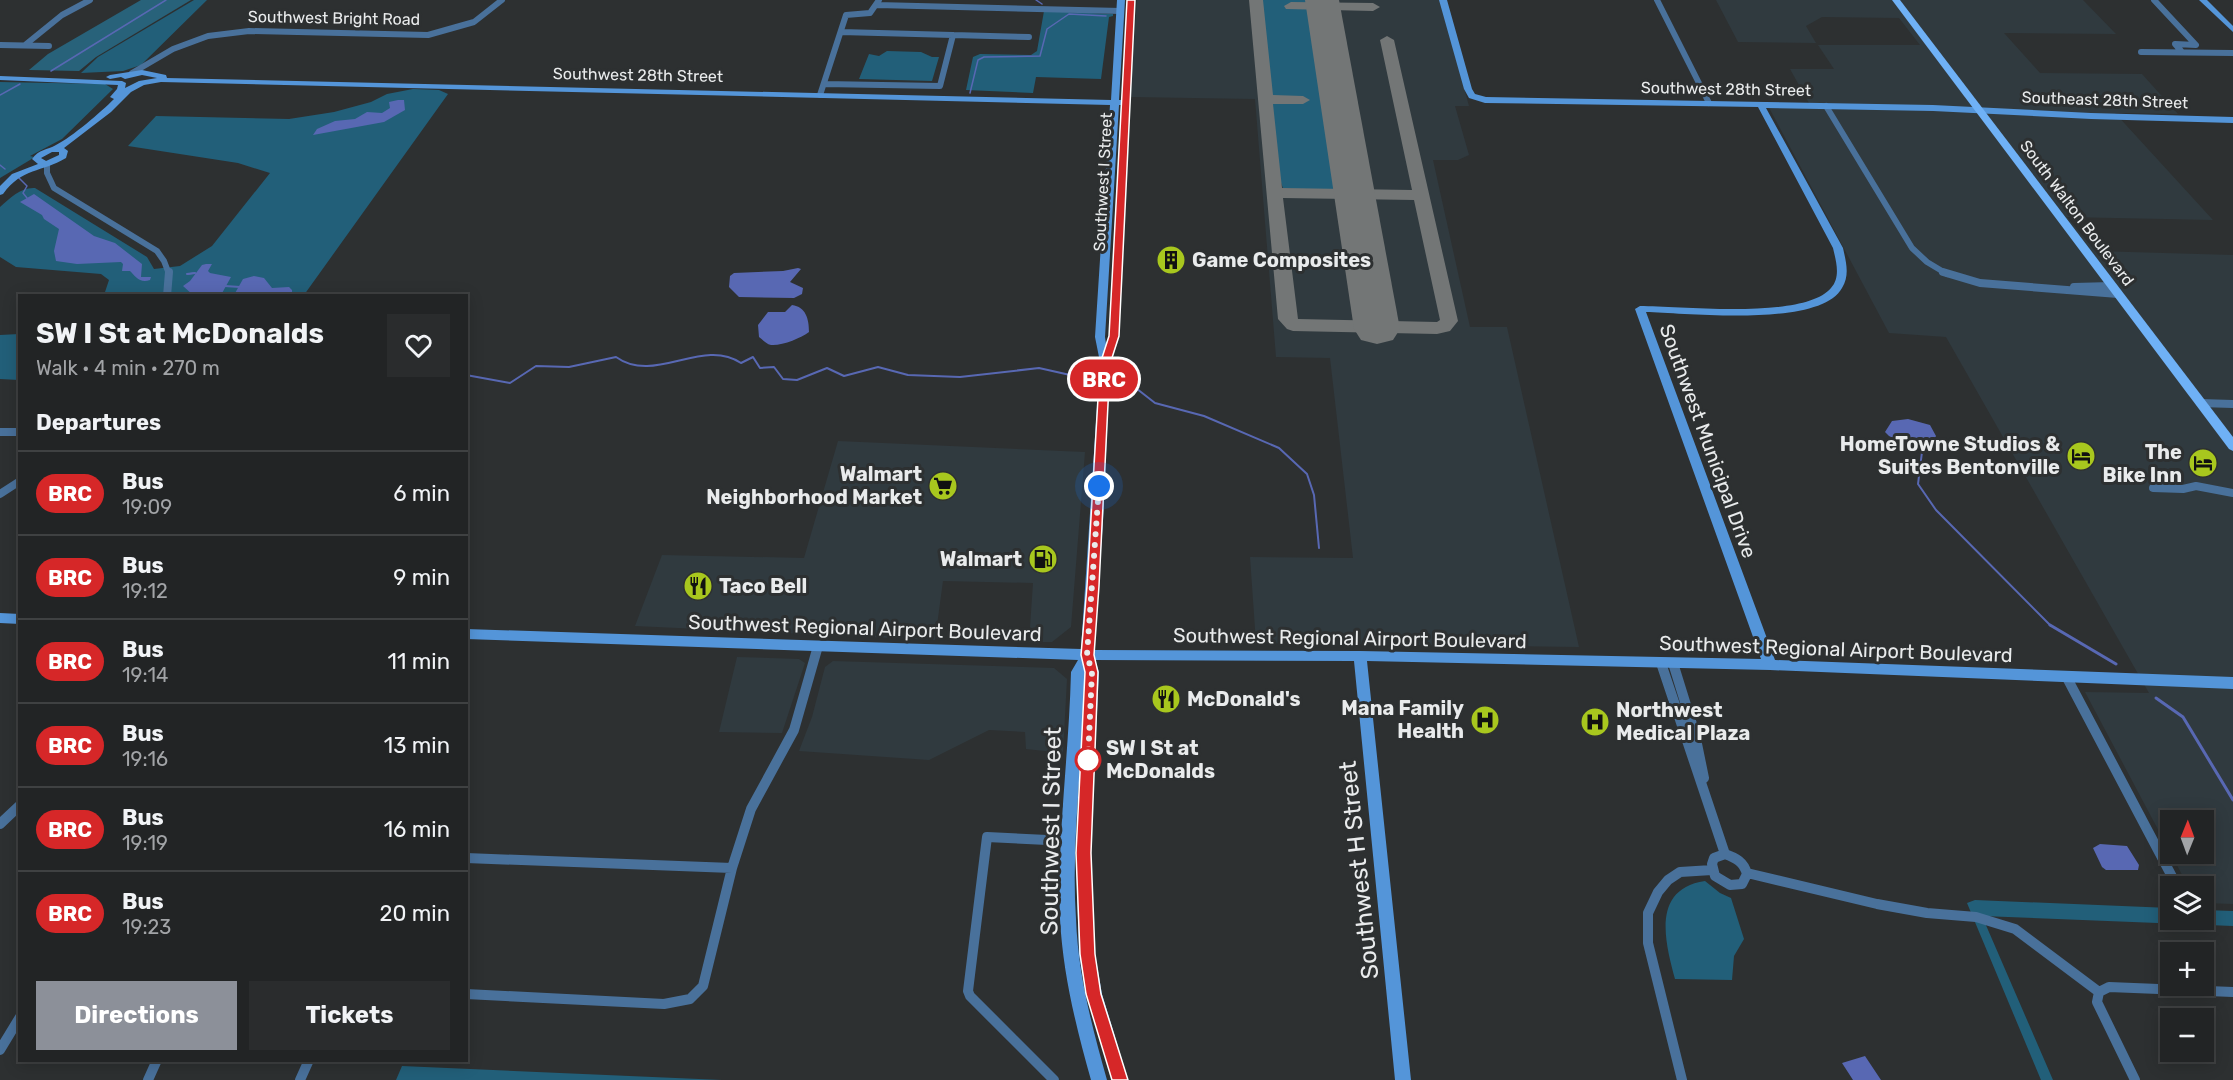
<!DOCTYPE html>
<meta charset="utf-8">
<style>
body{margin:0;font-family:Rubik,sans-serif;background:#2a2c2d;color:#f1f3f6;height:100vh;display:flex;flex-direction:column;font-size:22px;white-space:nowrap}
*{box-sizing:border-box;margin:0}
p{font-size:20px;color:#a2a4a7}
.icon{flex:none;width:33px;height:33px;fill:none;stroke:currentColor;stroke-width:2;stroke-linecap:round;stroke-linejoin:round}
.map{position:relative;flex:1;overflow:hidden}
.side{position:absolute;left:18px;top:294px;width:450px;height:768px;display:flex;flex-direction:column;background:#222425;border-radius:0px;box-shadow:0 3px 15px #0003,0 0 0 2px #3f4142}
.side>*{flex:none}
.badge{padding:0 12px;border-radius:20px;font-size:21px;line-height:39px}
.needle{width:39px;rotate:1deg}
.controls{position:absolute;left:2160px;top:810px;display:grid;gap:12px}
.controls a{display:grid;place-items:center;width:54px;height:54px;border-radius:0px;background:#222425;box-shadow:0 3px 15px #0003,0 0 0 2px #3f4142;font-size:30px}
.you{position:absolute;width:30px;height:30px;margin:-15px;border:4px solid #fff;border-radius:50%;background:#1a73e8;box-shadow:0 0 0 9px #1a73e833}
.map>.badge{position:absolute;translate:-50% -50%;box-shadow:0 0 0 3px #fff}
h2{padding:0 18px;font-size:22px;line-height:54px}
.round{display:grid;place-items:center;flex:none;width:63px;height:63px;border-radius:0px;background:#2a2c2d}
.headline{display:flex;align-items:center;justify-content:space-between;height:102px;padding:0 18px}
h1{font-size:28px;font-weight:700;line-height:45px}
.primary-button{display:flex;gap:12px;margin-top:auto;padding:12px 18px}
.primary-button a{flex:1;height:69px;border-radius:0px;background:#8c9099;color:#fff;font-size:24px;font-weight:700;line-height:69px;text-align:center}
.primary-button a+a{background:#2a2c2d;color:#f1f3f6}
ul{padding:0;list-style:none}
li{display:flex;align-items:center;gap:18px;height:84px;padding:0 18px;border-top:2px solid #3f4142}
li div{flex:1}
li b{display:block;font-size:22px}
li em{font-style:normal}
li .badge{min-width:66px;font-weight:700;text-align:center}
.map>svg:first-child{display:block}
.built{fill:#303a3f;fill-rule:evenodd}
.green{fill:#225f79}
.forest{fill:#28627a}
.water{fill:#5868b3}
.lines{fill:none;stroke-linecap:round;stroke-linejoin:round}
.stream-far2{stroke:#5868b3;stroke-width:1.5}
.stream-far1{stroke:#5868b3;stroke-width:2}
.stream{stroke:#5868b3;stroke-width:3}
.taxiway{fill:#737676;fill-rule:evenodd}
.runway{fill:#737676;fill-rule:evenodd}
.street-far2{stroke:#49719b;stroke-width:6}
.street-far1{stroke:#49719b;stroke-width:8}
.street{stroke:#49719b;stroke-width:10}
.secondary{fill:#5495d9;fill-rule:evenodd}
.primary{fill:#6fb1f6;fill-rule:evenodd}
.line{fill:#d62728;stroke:#fff;stroke-width:1.5}
.walk{stroke:#e9ebec;stroke-width:6;stroke-dasharray:0 10.8}
.stop-dot{fill:#fff;stroke:#d62728;stroke-width:3}
.labels{text-anchor:middle;dominant-baseline:central;stroke-width:6;stroke-linejoin:round;paint-order:stroke}
.far-street-label{font-size:16px;fill:#e9ebec;stroke:#2d3031}
.poi-label{font-size:20px;font-weight:bold;fill:#e9ebec;stroke:#2d3031;text-anchor:end}
.street-label{font-size:20px;fill:#e9ebec;stroke:#2d3031}
.stop-label{font-size:20px;font-weight:bold;fill:#e9ebec;stroke:#2d3031;text-anchor:start}
.near-street-label{font-size:24px;fill:#e9ebec;stroke:#2d3031}
</style>
<div class="map">
<svg width="2233" height="1080" viewBox="0 0 2233 1080">
<rect width="100%" height="100%" fill="#2d3031"/>
<path class="built" d="M1137 0H1440L1469 106H1455L1469 155 1458 160H1433L1470 327H1507L1579 647 1256 643 1250 557 1353 558 1330 358 1276 357 1255 99 1130 97Z
M1716 0H2083L2116 34 2004 33 2040 73 2142 74 2178 114 2115 113 2213 220 2067 217 2095 251 2233 255V904L2204 903V886H2188L2085 692 2149 693 1946 337 1889 333 1766 102 1809 103 1790 69H1834L1818 45H1920L1899 18 1822 17 1806 26 1816 43 1738 42ZM2170 820H2204V854H2170Z
M838 441 1085 452 1071 627 1052 642H1029L1033 583 943 581 935 640 635 626 662 555 804 558Z
M737 657 799 659 805 663 782 733 719 732Z
M833 661 1054 668 1067 679 1063 753 1026 749 1025 732 989 730 929 760 799 751 812 717 825 667Z"/>
<path class="green" d="M194 0H207L141 65 123 71 81 73 98 57Z
M1260 0H1315L1343 182 1341 188 1319 191 1283 188 1277 172Z
M1044 11 1113 14V16L1109 17 1101 79 1036 77 1033 93 966 90 973 57 980 54 1031 55 1037 51Z
M887 51 921 52 932 57H939L932 81 859 79 869 54 879 56Z
M0 82 105 84 113 89 62 139 30 156 34 157 30 160 0 178Z
M413 89 439 90 448 94 304 295 147 296V293L105 292 109 280 101 274 16 267 0 257V207C10 198 21 187 35 188L147 257 154 269 180 266 212 246 270 173 238 163 128 146 156 116 289 119 334 112 371 102 387 94Z
M19 334V380L0 379V335Z
M1705 881 1720 893 1731 898 1744 939 1734 956 1732 980 1675 979C1665 942 1651 889 1705 881Z
M1975 900 2170 908V920H2204V910L2233 911V926L1982 916 2053 1080H2041L1967 903Z
M402 1066 722 1080H396Z"/>
<path class="forest" d="M141 0H191L96 57 79 71 29 70 48 54Z"/>
<path class="water" d="M398 100H404L405 110 384 122 313 135 317 129 335 121 355 119 367 112 382 113 390 108 389 102Z
M34 194 94 236 115 243 142 264 141 277H151L150 280C140 284 135 276 130 271H122L123 264 121 262 77 264 56 261 54 251 59 229 44 219 42 215 20 202Z
M206 264H212L208 271 210 273 231 277 221 295H193L183 286 190 281 202 265Z
M798 268 801 269 790 282 803 288 802 294 794 298 739 297 729 287 730 276 734 273 783 271Z
M254 276 264 278 272 288 289 287 292 290V295H234L243 279Z
M792 305C806 307 809 319 809 332 801 338 782 346 771 345 766 344 763 340 759 337L758 325 768 312H785Z
M1908 419 1930 425 1936 436 1929 450 1922 452 1889 436 1885 432 1892 421Z
M2100 844 2127 846 2139 865 2138 870H2106L2102 867 2093 848Z
M1865 1056 1881 1080H1853L1842 1063Z"/>
<g class="lines">
<path class="stream-far2" d="M1036 0 1042 4
M51 71 166 0
M970 93 978 60 984 57 1040 56 1047 29 1069 14 1106 16
M0 95 20 84
M0 165 5 169
M19 178 27 186 23 193 27 198
M188 274 195 273"/>
<path class="stream-far1" d="M187 274 195 273
M225 286 240 287
M298 295 304 296
M466 375 510 383 536 366 569 367 616 357C655 385 702 337 741 363L753 357 760 368 774 367 783 379 797 380 827 368 844 376 878 367 908 375 960 377 1039 368 1079 377
M1123 382 1132 385 1155 403 1204 416 1279 448 1307 474 1314 495 1319 548
M1922 452 1918 484 1936 510 2051 626"/>
<path class="stream" d="M2050 625 2116 664
M2156 698 2183 717 2233 800"/>
<path class="taxiway" d="M1249 0H1263L1273 95 1303 96 1310 100 1303 104H1273L1282 188 1412 190 1380 40 1387 36 1394 40 1458 321 1450 331 1437 334 1293 331 1287 329 1278 319ZM1283 198 1414 200 1440 320 1437 322 1298 319Z
M1291 2 1373 3 1380 7 1373 11 1286 9 1284 6Z"/>
<path class="runway" d="M1305 0H1339L1400 329 1393 340 1377 344 1361 340 1354 329Z"/>
<path class="street-far2" d="M1657 0 1709 103
M2154 0 2196 45 2175 44 2182 52
M877 5 1121 11
M841 32 1029 37
M0 45 49 46
M25 45 62 15 90 0
M2141 52 2233 53
M132 73 173 49 208 36 249 31 428 35 474 22 502 0
M824 84 940 86 953 35
M820 95 846 15 870 13 879 0
M1826 106 1912 248 1927 262 1947 274
M43 163 47 165V173L54 188 157 251 164 261 169 274"/>
<path class="street-far1" d="M1943 272 1980 283 2118 294
M2074 287 2112 286
M167 296 169 272
M2200 403 2233 404
M0 432H20
M2153 488 2183 489 2196 486 2233 493
M0 494 20 481"/>
<path class="street" d="M1661 663 1725 854
M1673 663 1695 734 1704 778
M2066 676 2177 886
M0 824 20 805
M1725 854C1736 858 1744 862 1747 874L1742 884 1730 885 1715 876 1712 864 1714 858Z
M466 858 732 868
M1747 873 1877 904 1927 913 1976 917 2015 929 2099 992 2109 987 2233 992
M2099 992 2097 1002 2135 1080
M466 994 664 1004 690 999 703 986 732 868 751 809 794 730 818 646
M0 1050 20 1017
M148 1080 157 1060
M300 1080 309 1060
M1054 1080 970 996 968 991 987 837 1068 841
M1682 1080 1648 943V913L1658 892 1668 880 1680 872 1712 870"/>
<path class="secondary" d="M1117 0H1125L1119 100H1122L1127 0H1135L1119 336 1110 364 1103 521 1094 650 1360 651 1761 659 1635 309 1640 306C1682 306 1804 320 1831 288 1841 277 1836 261 1833 248L1758 107 1485 103 1469 98 1464 89 1439 0H1447L1472 89 1475 94 1486 97 1933 105 2091 113 2233 117V123L2091 119 1933 111 1766 108 1843 248C1846 262 1850 275 1842 288 1820 328 1688 313 1646 312L1775 660 2233 677V689L1770 670 1367 661 1411 1080H1395L1354 661 1095 660 1099 672 1090 853 1095 954 1102 994 1128 1080H1112L1086 994 1079 954 1076 853 1082 741C1078 800 1072 860 1076 919 1078 974 1092 1027 1107 1080H1091C1076 1027 1063 974 1060 919 1057 836 1069 754 1071 672L1078 660 466 639V629L1081 649 1100 362 1095 337 1110 105 161 82 144 85 131 92 111 112 64 148 68 151 66 158C41 173 23 167 3 194L0 195V186L12 174 38 164 32 159C39 149 47 150 56 145 72 137 101 112 114 99L110 97 117 89 118 85 0 80V76L122 81 126 83 125 88 139 81 157 78 142 75 125 79 121 77 110 79 106 77 110 75 142 70 166 75 167 78 1111 100ZM1119 105H1121L1109 336 1106 344 1105 337ZM52 152H59V155L46 161 41 158ZM1085 671V672L1083 712 1085 672Z
M2199 0H2207L2233 26V32Z
M0 613 20 614V624L0 623Z"/>
<path class="primary" d="M1892 0H1900L2233 437V451L2229 449Z"/>
</g>
<path class="line" d="M1127 0H1135L1119 336 1110 364 1099 586 1094 655 1098 672 1091 853 1095 954 1101 994 1128 1080H1112L1086 994 1080 954 1076 853 1085 672 1081 655 1087 586 1100 364 1109 336Z"/>
<g class="lines">
<path class="walk" d="M1088 760 1092 672 1087 655 1099 486"/>
</g>
<defs>
<g id="building-disc" transform="scale(1.5)"><circle r="9.5" fill="#a8c71e" stroke="#2d3031"/><path d="M-4-6H4V6H1V3H-1V6H-4ZM-2.5-4.3h1.7v1.8h-1.7ZM.8-4.3h1.7v1.8H.8ZM-2.5-1h1.7V.8h-1.7ZM.8-1h1.7V.8H.8Z" fill="#111"/></g>
<g id="hotel-disc" transform="scale(1.5)"><circle r="9.5" fill="#a8c71e" stroke="#2d3031"/><path d="M-6-4.5h1.5V1H6V5H4.5V3h-9V5H-6ZM-4 0a1.8 1.8 0 1 1 3.6 0ZM.5 0V-2.5h3Q6-2.5 6 0Z" fill="#111"/></g>
<g id="supermarket-disc" transform="scale(1.5)"><circle r="9.5" fill="#a8c71e" stroke="#2d3031"/><path d="M-6-5.5h2.5l.6 2H6L4.5 2H-2.5L-4.4-4H-6ZM-1.5 3.2a1.3 1.3 0 1 0 .1 0ZM3 3.2a1.3 1.3 0 1 0 .1 0Z" fill="#111"/></g>
<g id="fuel-disc" transform="scale(1.5)"><circle r="9.5" fill="#a8c71e" stroke="#2d3031"/><path d="M-5.5-6h7V0h2V4h1.3V-2.5L3-4.5l.8-.8L6-3V5H2.5V1h-1V6h-7ZM-4.2-4.7v3.2H.2V-4.7Z" fill="#111"/></g>
<g id="restaurant-disc" transform="scale(1.5)"><circle r="9.5" fill="#a8c71e" stroke="#2d3031"/><path d="M-5-6h1v4h1v-4h1v4h1v-4h1v5L-1.5 .5V6h-2V.5L-5-1ZM5-6V6H3V1.5H1.5Q1.5-4 5-6Z" fill="#111"/></g>
<g id="hospital-disc" transform="scale(1.5)"><circle r="9.5" fill="#a8c71e" stroke="#2d3031"/><path d="M-5-5h3v3.5h4V-5h3V5h-3V1.5h-4V5h-3Z" fill="#111"/></g>
</defs>
<g fill-rule="evenodd">
<use href="#building-disc" x="1171" y="260"/>
<use href="#hotel-disc" x="2081" y="456"/>
<use href="#hotel-disc" x="2203" y="463"/>
<use href="#supermarket-disc" x="943" y="486"/>
<use href="#fuel-disc" x="1043" y="559"/>
<use href="#restaurant-disc" x="698" y="586"/>
<use href="#restaurant-disc" x="1166" y="699"/>
<use href="#hospital-disc" x="1485" y="720"/>
<use href="#hospital-disc" x="1595" y="722"/>
</g>
<circle class="stop-dot" cx="1088" cy="760" r="12"/>
<g class="labels">
<g class="far-street-label">
<text transform="translate(334 18) rotate(1)">Southwest Bright Road</text>
<text transform="translate(638 75) rotate(1)">Southwest 28th Street</text>
<text transform="translate(1726 89) rotate(1)">Southwest 28th Street</text>
<text transform="translate(2105 100) rotate(2)">Southeast 28th Street</text>
<text transform="translate(1103 182) rotate(-87)">Southwest I Street</text>
<text transform="translate(2077 213) rotate(53)">South Walton Boulevard</text>
</g>
<g class="poi-label">
<text x="1192" y="260" text-anchor="start">Game Composites</text>
<text x="2060" y="444">HomeTowne Studios &amp;<tspan x="2060" dy="23">Suites Bentonville</tspan></text>
<text x="2182" y="452">The<tspan x="2182" dy="23">Bike Inn</tspan></text>
<text x="922" y="474">Walmart<tspan x="922" dy="23">Neighborhood Market</tspan></text>
<text x="1022" y="559">Walmart</text>
<text x="719" y="586" text-anchor="start">Taco Bell</text>
<text x="1187" y="699" text-anchor="start">McDonald's</text>
<text x="1464" y="708">Mana Family<tspan x="1464" dy="23">Health</tspan></text>
<text x="1616" y="710" text-anchor="start">Northwest<tspan x="1616" dy="23">Medical Plaza</tspan></text>
</g>
<g class="street-label">
<text transform="translate(1708 441) rotate(70)">Southwest Municipal Drive</text>
<text transform="translate(865 628) rotate(2)">Southwest Regional Airport Boulevard</text>
<text transform="translate(1350 638) rotate(1)">Southwest Regional Airport Boulevard</text>
<text transform="translate(1836 649) rotate(2)">Southwest Regional Airport Boulevard</text>
</g>
<g class="stop-label">
<text x="1106" y="748">SW I St at<tspan x="1106" dy="23">McDonalds</tspan></text>
</g>
<g class="near-street-label">
<text transform="translate(1051 831) rotate(-89)">Southwest I Street</text>
<text transform="translate(1359 870) rotate(-96)">Southwest H Street</text>
</g>
</g>
</svg>
<div class="controls">
<a><svg class="needle" viewBox="-14 -14 28 28"><path d="M0-13l5 13h-10z" fill="#e53935"/><path d="M0 13l5-13h-10z" fill="#a2a4a7"/></svg></a>
<a><svg class="icon" aria-label="layers" viewBox="0 0 24 24"><path d="M12 4l9 5-9 5-9-5zM3 14l9 5 9-5"/></svg></a>
<a>+</a>
<a>−</a>
</div>
<div class="you" style="left:1099px;top:486px"></div>
<b class="badge" style="left:1104px;top:379px;background:#d62728;color:#fff">BRC</b>
<section class="side">
<div class="headline"><div><h1>SW I St at McDonalds</h1><p>Walk · 4 min · 270 m</p></div><a class="round"><svg class="icon" aria-label="heart" viewBox="0 0 24 24"><path d="M12 20l-8-8c-3-5 5-10 8-4 3-6 11-1 8 4z"/></svg></a></div>
<h2>Departures</h2>
<ul>
<li><span class="badge" style="background:#d62728;color:#fff">BRC</span><div><b>Bus</b><p>19:09</p></div><em>6 min</em></li>
<li><span class="badge" style="background:#d62728;color:#fff">BRC</span><div><b>Bus</b><p>19:12</p></div><em>9 min</em></li>
<li><span class="badge" style="background:#d62728;color:#fff">BRC</span><div><b>Bus</b><p>19:14</p></div><em>11 min</em></li>
<li><span class="badge" style="background:#d62728;color:#fff">BRC</span><div><b>Bus</b><p>19:16</p></div><em>13 min</em></li>
<li><span class="badge" style="background:#d62728;color:#fff">BRC</span><div><b>Bus</b><p>19:19</p></div><em>16 min</em></li>
<li><span class="badge" style="background:#d62728;color:#fff">BRC</span><div><b>Bus</b><p>19:23</p></div><em>20 min</em></li>
</ul>
<div class="primary-button"><a>Directions</a><a>Tickets</a></div>
</section>
</div>
